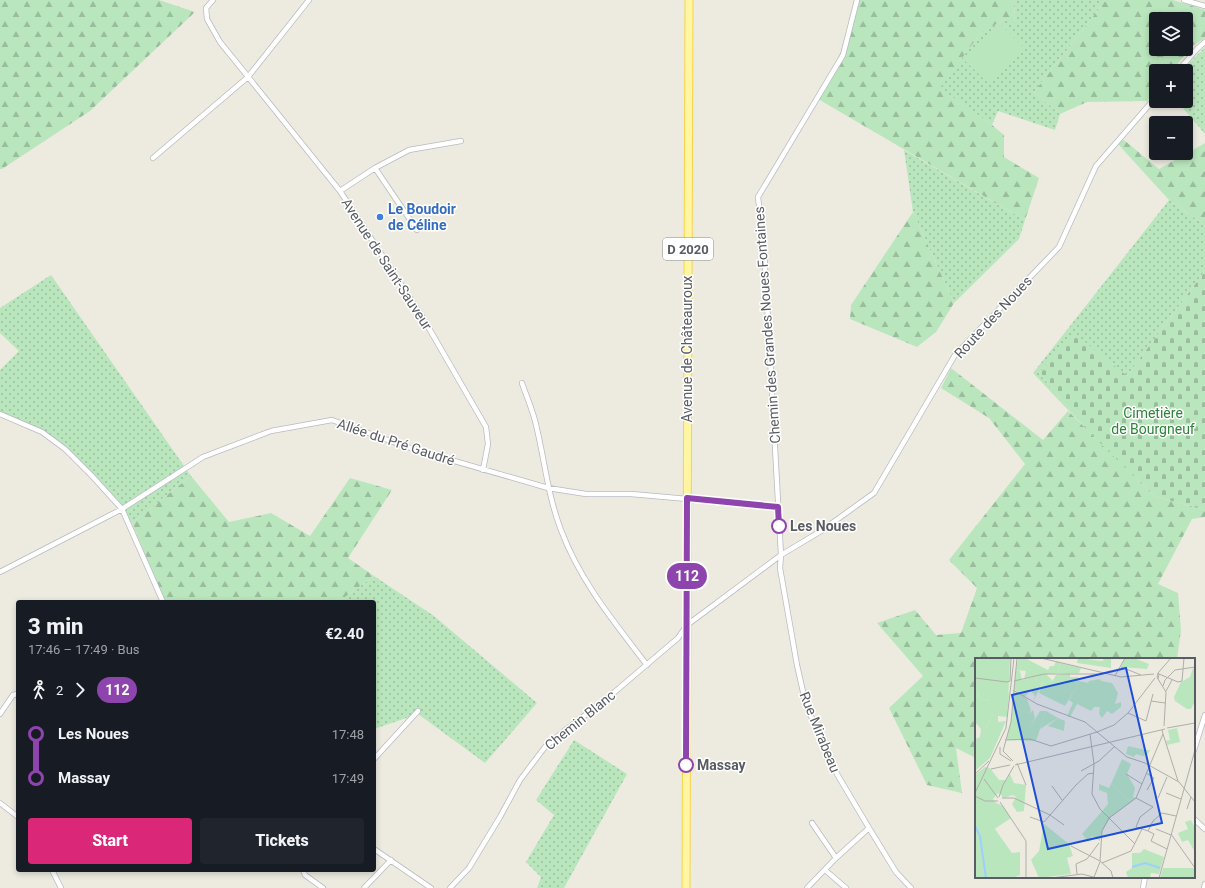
<!DOCTYPE html>
<meta charset="utf-8">
<style>
body{margin:0;font-family:Roboto,sans-serif;background:#20242c;color:#f1f3f6;height:100vh;display:flex;flex-direction:column;font-size:15px;white-space:nowrap}
*{box-sizing:border-box;margin:0}
p{font-size:13px;color:#9ea1a6}
.icon{flex:none;width:22px;height:22px;fill:none;stroke:currentColor;stroke-width:2;stroke-linecap:round;stroke-linejoin:round}
.map{position:relative;flex:1;overflow:hidden}
.drawer{position:absolute;left:16px;top:600px;width:360px;height:272px;display:flex;flex-direction:column;background:#171b24;border-radius:4px;box-shadow:0 2px 6px #0003}
.drawer>*{flex:none}
.badge{padding:0 8px;border-radius:13px;font-size:14px;line-height:26px}
.buttons{position:absolute;left:1149px;top:12px;display:grid;gap:8px}
.buttons a{display:grid;place-items:center;width:44px;height:44px;border-radius:4px;background:#171b24;box-shadow:0 2px 6px #0003;font-size:20px}
.map>.badge{position:absolute;translate:-50% -50%;box-shadow:0 0 0 2px #fff}
.legs{display:flex;align-items:center;gap:6px;height:44px;padding:0 12px;font-size:13px}
.legs p{margin-inline-start:auto}
.summary{display:flex;align-items:center;justify-content:space-between;height:68px;padding:0 12px}
h1{font-size:22px;font-weight:800;line-height:30px}
.button{display:flex;gap:8px;margin-top:auto;padding:8px 12px}
.button a{flex:1;height:46px;border-radius:4px;background:#db2777;color:#fff;font-size:16px;font-weight:800;line-height:46px;text-align:center}
.button a+a{background:#20242c;color:#f1f3f6}
ul{padding:0 12px;list-style:none}
li{display:flex;align-items:center;gap:14px;height:44px;font-size:15px}
li i{display:grid;place-items:center;width:6px;height:100%;margin:0 5px;background:currentColor}
li i::after{content:'';width:10px;height:10px;margin:-5px;border:3px solid;border-radius:50%;background:#171b24}
li p{margin-inline-start:auto}
li:first-child i{background:linear-gradient(#0000 50%,currentColor 0)}
li:last-child i{background:linear-gradient(currentColor 50%,#0000 0)}
.map>svg:first-child{display:block}
.grass{fill:url(#grass-dots)}
.forest{fill:url(#forest-firs);fill-rule:evenodd}
.cemetery{fill:url(#cemetery-stones)}
.garden{fill:#bae6bd}
.lines{fill:none;stroke-linecap:round;stroke-linejoin:round}
.street-casing{stroke:#b8bac0;stroke-width:6}
.primary-casing{stroke:#f9d34c;stroke-width:9}
.street{stroke:#fff;stroke-width:4.5}
.primary{stroke:#fff5a2;stroke-width:7}
.line-1-casing{stroke:#fff;stroke-width:9}
.line-1{stroke:#8e44ad;stroke-width:6}
.shop-dot{fill:#3f7fe0;stroke:#fff;stroke-width:1.5}
.stop-1-dot{fill:#fff;stroke:#8e44ad;stroke-width:2}
.labels{text-anchor:middle;dominant-baseline:central;stroke-width:3;stroke-linejoin:round;paint-order:stroke}
.shield{fill:#fff;stroke:#8b8d91;stroke-width:1}
.shield-label{font-size:13px;font-weight:bold;fill:#595c62}
.shop-label{font-size:14px;font-weight:bold;fill:#366cbe;stroke:#fff;text-anchor:start}
.street-label{font-size:14px;fill:#595c62;stroke:#fff}
.park-label{font-size:14px;fill:#2e8338;stroke:#fff}
.stop-label{font-size:14px;font-weight:bold;fill:#595c62;stroke:#fff;text-anchor:start}
.inset-river{fill:none;stroke:#9dcfff;stroke-width:2}
.inset-road{fill:none;stroke:#aeaeaa;stroke-width:1}
.view{fill:#1d4ed8;fill-opacity:0.15;stroke:#1d4ed8;stroke-width:2}
.inset-edge{fill:none;stroke:#595c62;stroke-width:2}
</style>
<div class="map">
<svg width="1205" height="888" viewBox="0 0 1205 888">
<defs>
<pattern id="grass-dots" width="8" height="8" patternUnits="userSpaceOnUse"><rect width="8" height="8" fill="#bae6bd"/><path d="M2 2h.1M6 6h.1" fill="none" stroke="#9abe9d" stroke-width="1.8" stroke-linecap="round"/></pattern>
<pattern id="forest-firs" width="22" height="20" patternUnits="userSpaceOnUse"><rect width="22" height="20" fill="#bae6bd"/><path d="M5 1l3.5 6h-7zM16 11l3.5 6h-7z" fill="#9abe9d"/></pattern>
<pattern id="cemetery-stones" width="16" height="16" patternUnits="userSpaceOnUse"><rect width="16" height="16" fill="#bae6bd"/><path d="M2 7V4a2 2 0 0 1 4 0v3zM10 15v-3a2 2 0 0 1 4 0v3z" fill="#9abe9d"/></pattern>
</defs>
<rect width="100%" height="100%" fill="#edebe0"/>
<path class="grass" d="M1014 0H1106L1034 92 1060 114 1055 130 998 111 992 125 939 88 979 35 1004 19 1015 22Z
M1205 47V134L1177 101H1186V71H1182Z
M904 150 1025 220 1019 239 954 303 913 212Z
M1169 200 1205 225V271L1127 376 1074 334 1039 373 1087 430 1033 373Z
M51 275 191 476 132 523C108 492 77 454 42 433 29 426 14 421 0 415V370L19 351 0 333V308Z
M374 576 434 616 537 703 485 763 418 714 374 729V602H338Z
M574 740 627 774 564 888H537L541 877 526 862 554 815 536 800Z"/>
<path class="forest" d="M0 0H159L195 12 90 111 2 169H0Z
M856 0H1014L1015 23 1004 19 979 35 940 88 992 125 1004 135V157L1039 178 1025 220 818 99 841 51Z
M1106 0H1173L1205 10V38L1191 47 1172 71H1156V91L1147 101 1087 102 1060 114 1034 92ZM1156 19H1186V49H1156Z
M1124 140 1159 169 1205 143V225L1169 200 1117 143Z
M913 212 954 303 936 332 917 347 850 319 851 305Z
M951 368 1043 440 1068 411 1154 496 1205 510V517L1192 519 1158 584 1178 593 1181 630 1177 659H976V758L956 748 962 793 927 785 889 708 923 676 877 623 915 610 936 635 961 633 977 588 949 560 1025 464 989 418 941 388Z
M191 476 229 522 271 513 310 536 350 478 392 490 348 558 374 576 338 602H165L132 523Z"/>
<path class="cemetery" d="M1205 271V510L1154 496 1087 430 1039 373 1074 333 1127 376Z"/>
<path class="garden" d="M1001 24 1025 48 988 83 963 59Z"/>
<g class="lines">
<g class="street-casing">
<path id="street" d="M213 0 206 8 207 19 220 42 340 191 423 318 486 427 488 444 483 470
M857 0 843 55 758 197 764 249 781 555 780 568 797 665 806 705 837 774 869 828 896 872 911 888
M1184 0 1205 6
M1178 71 1197 49 1205 42
M153 158 248 77 309 0
M375 168 417 230
M340 191 375 168 409 150 461 141
M522 383C527 398 534 413 537 429 545 463 548 496 561 530 580 581 614 622 647 665
M0 414 42 432 65 449 92 476 122 509 163 602
M0 572 122 509 203 457 271 431 332 420 413 449 548 488 586 494H631L778 507
M0 714 13 695 17 694 18 695
M1194 750 1205 715
M374 759 418 711
M0 803 18 817
M1194 819 1205 829
M812 823 836 858
M374 849 431 888
M52 870 61 888
M303 870 305 875 323 888
M825 870 846 888
M364 888 391 860
M450 888 469 868 500 817 520 780 545 747 564 731 604 701 678 638 687 625 781 555 821 531 874 493 955 355 1059 247 1096 166 1156 97
M807 888 836 858 869 828
M1143 888 1145 877
M1204 888 1205 884"/>
</g>
<g class="primary-casing">
<path id="primary" d="M686 888 689 0"/>
</g>
<use href="#street" class="street"/>
<use href="#primary" class="primary"/>
</g>
<g class="lines">
<g class="line-1-casing">
<path id="line-1" d="M686 765 687 498 778 507 779 526"/>
</g>
<use href="#line-1" class="line-1"/>
</g>
<circle class="shop-dot" cx="380" cy="217" r="4"/>
<g class="stop-1-dot">
<circle cx="779" cy="526" r="7"/>
<circle cx="686" cy="765" r="7"/>
</g>
<g class="labels">
<rect class="shield" x="663" y="238" width="50" height="22" rx="3"/>
<g class="shield-label">
<text x="688" y="249">D 2020</text>
</g>
<g class="shop-label">
<text x="388" y="209">Le Boudoir<tspan x="388" dy="16">de Céline</tspan></text>
</g>
<g class="street-label">
<text transform="translate(387 264) rotate(57)">Avenue de Saint-Sauveur</text>
<text transform="translate(993 317) rotate(-47)">Route des Noues</text>
<text transform="translate(767 325) rotate(-94)">Chemin des Grandes Noues Fontaines</text>
<text transform="translate(687 349) rotate(-90)">Avenue de Châteauroux</text>
<text transform="translate(396 442) rotate(18)">Allée du Pré Gaudré</text>
<text transform="translate(580 720) rotate(-39)">Chemin Blanc</text>
<text transform="translate(820 732) rotate(68)">Rue Mirabeau</text>
</g>
<g class="park-label">
<text x="1153" y="413">Cimetière<tspan x="1153" dy="16">de Bourgneuf</tspan></text>
</g>
<g class="stop-label">
<text x="790" y="526">Les Noues</text>
<text x="697" y="765">Massay</text>
</g>
</g>
<g transform="translate(975 658)">
<rect width="220" height="220" fill="#edebe0"/>
<path d="M14 0 35 1 33 46 22 54V25L13 43 3 39 4 34H0V11ZM218 10H220V43L216 51H212L200 43 199 39 206 24 215 19ZM41 12 45 13 47 22 62 18 61 25 50 39 39 31ZM71 16 77 22 75 24 88 36 90 47 96 39 90 48 64 35ZM1 40 6 43 5 48 18 57 10 71H6L0 64ZM38 48 54 56 58 52 60 60 56 68 46 62 36 63ZM71 53 83 60 65 71ZM202 70 205 84 192 87 191 83 195 82 193 72ZM153 88 170 92H175L173 96 168 98 161 96 159 99 151 96ZM147 101 156 106 152 116 160 130 158 139 161 140 156 144 136 126ZM128 152 136 159 127 173 125 183 117 178 114 184 107 176ZM6 159 15 164 37 195 45 194V217L38 220H0V169L2 170 1 165ZM216 162 220 170V194L213 182 207 184 203 175 213 171 210 164ZM169 191 189 199 184 216 176 215 175 220H153L151 214 157 210V195H165Z" fill="#bae6bd"/>
<path d="M0 0H16L13 1 10 10 0 11ZM43 0H50L73 12 75 8H79L81 3 85 5 83 15 72 16 58 44 60 38 55 32 61 24 62 18 49 21 51 13 41 12ZM103 0 127 3 130 0H136V10L102 5ZM103 19 104 23 113 25 114 23 125 21 126 23 137 25 143 35 140 46 146 44V49L137 56 132 53 127 60 124 56 125 49H119L116 53 102 46 95 59 92 58 98 45 94 42 102 29ZM22 24 23 53 26 49V35H34L32 59 23 58V64L31 63 15 100 0 113V81L5 79 6 71H10L18 57 4 48 6 43 0 41V34H4L3 39 13 43ZM39 33 52 41 56 52 54 56 38 48ZM65 53H71L61 83 31 82 36 63 46 60 56 68ZM83 60 90 63 89 73 73 68ZM10 109 15 110 24 122H31L35 116 39 125 51 127 49 153 42 154 37 146 41 139 38 137 29 140 24 135 21 137 18 141 21 145 28 148 36 160 18 172 15 164H10L6 159 2 165 3 170 0 169V117ZM124 126 134 130 136 126 156 144 136 159 128 152 133 146 132 135 124 132ZM69 166 94 186 98 198 92 200 96 216 64 220 56 202 64 193ZM188 210H219L220 220H185Z" fill="#bae6bd"/>
<path d="M85 5 106 10 104 15H83ZM95 15V19H103L102 29 90 47 84 44 88 36 69 27 71 23 75 24 78 22 81 17Z" fill="#bae6bd"/>
<path d="M150 0H159L174 6 172 11 146 9Z" fill="#bae6bd"/>
<path class="inset-river" d="M0 168 5 178 11 220M157 209 170 205 185 210"/>
<path class="inset-road" d="M66 0 146 19 179 16M146 9 166 17M183 15 196 0M183 15 184 16 183 21 182 19ZM184 16 203 24 207 23 209 0M140 18 150 0M0 20 32 24 35 23 36 0M183 21 191 34 189 68M39 23 69 16H123M188 28 190 22 200 12 220 9M38 32 62 46 110 64 152 99 170 105 204 124 220 144M191 33 197 22M176 43 190 45M153 55 171 63 178 36M192 70 220 65M115 76 119 106 117 136 125 151 160 186M188 76 203 123M30 82 55 81 76 88 122 74 139 67 153 55 180 20M25 89V96L36 103M38 103 28 93 36 64 42 0M42 105 51 127M40 107 190 71M16 111 35 107M106 113 124 103 139 89M171 115 179 120 172 132M0 116 14 103M151 116 167 126M9 121 23 140M77 128 87 142M0 135 31 70 39 0M191 135 206 141M0 138 10 143H23M24 139 28 127 39 108M27 140H39L75 157 89 167M161 140 178 149 165 159 161 169 173 173 178 163 187 155 201 158M183 140 192 119M25 144 51 183V220M212 151 216 139M55 159 69 164 101 127 113 116 119 115M181 171 196 177M173 173 179 176 176 183 192 191M196 176 220 210M96 188 125 203M127 205 156 193 167 171M102 216 101 206 112 201 124 185M119 219 125 204M76 220 107 216 122 220M138 220 136 213 125 203 127 173 134 160 161 140 188 76 187 72M184 220 220 92"/>
<path class="view" d="M151 10 187 165 73 191 37 37Z"/>
<rect width="220" height="220" class="inset-edge"/>
</g>
</svg>
<div class="buttons">
<a><svg class="icon" aria-label="layers" viewBox="0 0 24 24"><path d="M12 4l9 5-9 5-9-5zM3 14l9 5 9-5"/></svg></a>
<a>+</a>
<a>−</a>
</div>
<b class="badge" style="left:687px;top:576px;background:#8e44ad;color:#fff">112</b>
<section class="drawer">
<div class="summary"><div><h1>3 min</h1><p>17:46 – 17:49 · Bus</p></div><b>€2.40</b></div>
<div class="legs"><svg class="icon" aria-label="walk" viewBox="0 0 24 24"><circle cx="13" cy="4" r="2"/><path d="M13 8l-2 6 4 7M11 14l-3 7M7 12l3-4h3l4 4"/></svg>2<svg class="icon" aria-label="forward" viewBox="0 0 24 24"><path d="M9 5l7 7-7 7"/></svg><b class="badge" style="background:#8e44ad;color:#fff">112</b></div>
<ul>
<li><i style="color:#8e44ad"></i><b>Les Noues</b><p>17:48</p></li>
<li><i style="color:#8e44ad"></i><b>Massay</b><p>17:49</p></li>
</ul>
<div class="button"><a>Start</a><a>Tickets</a></div>
</section>
</div>
